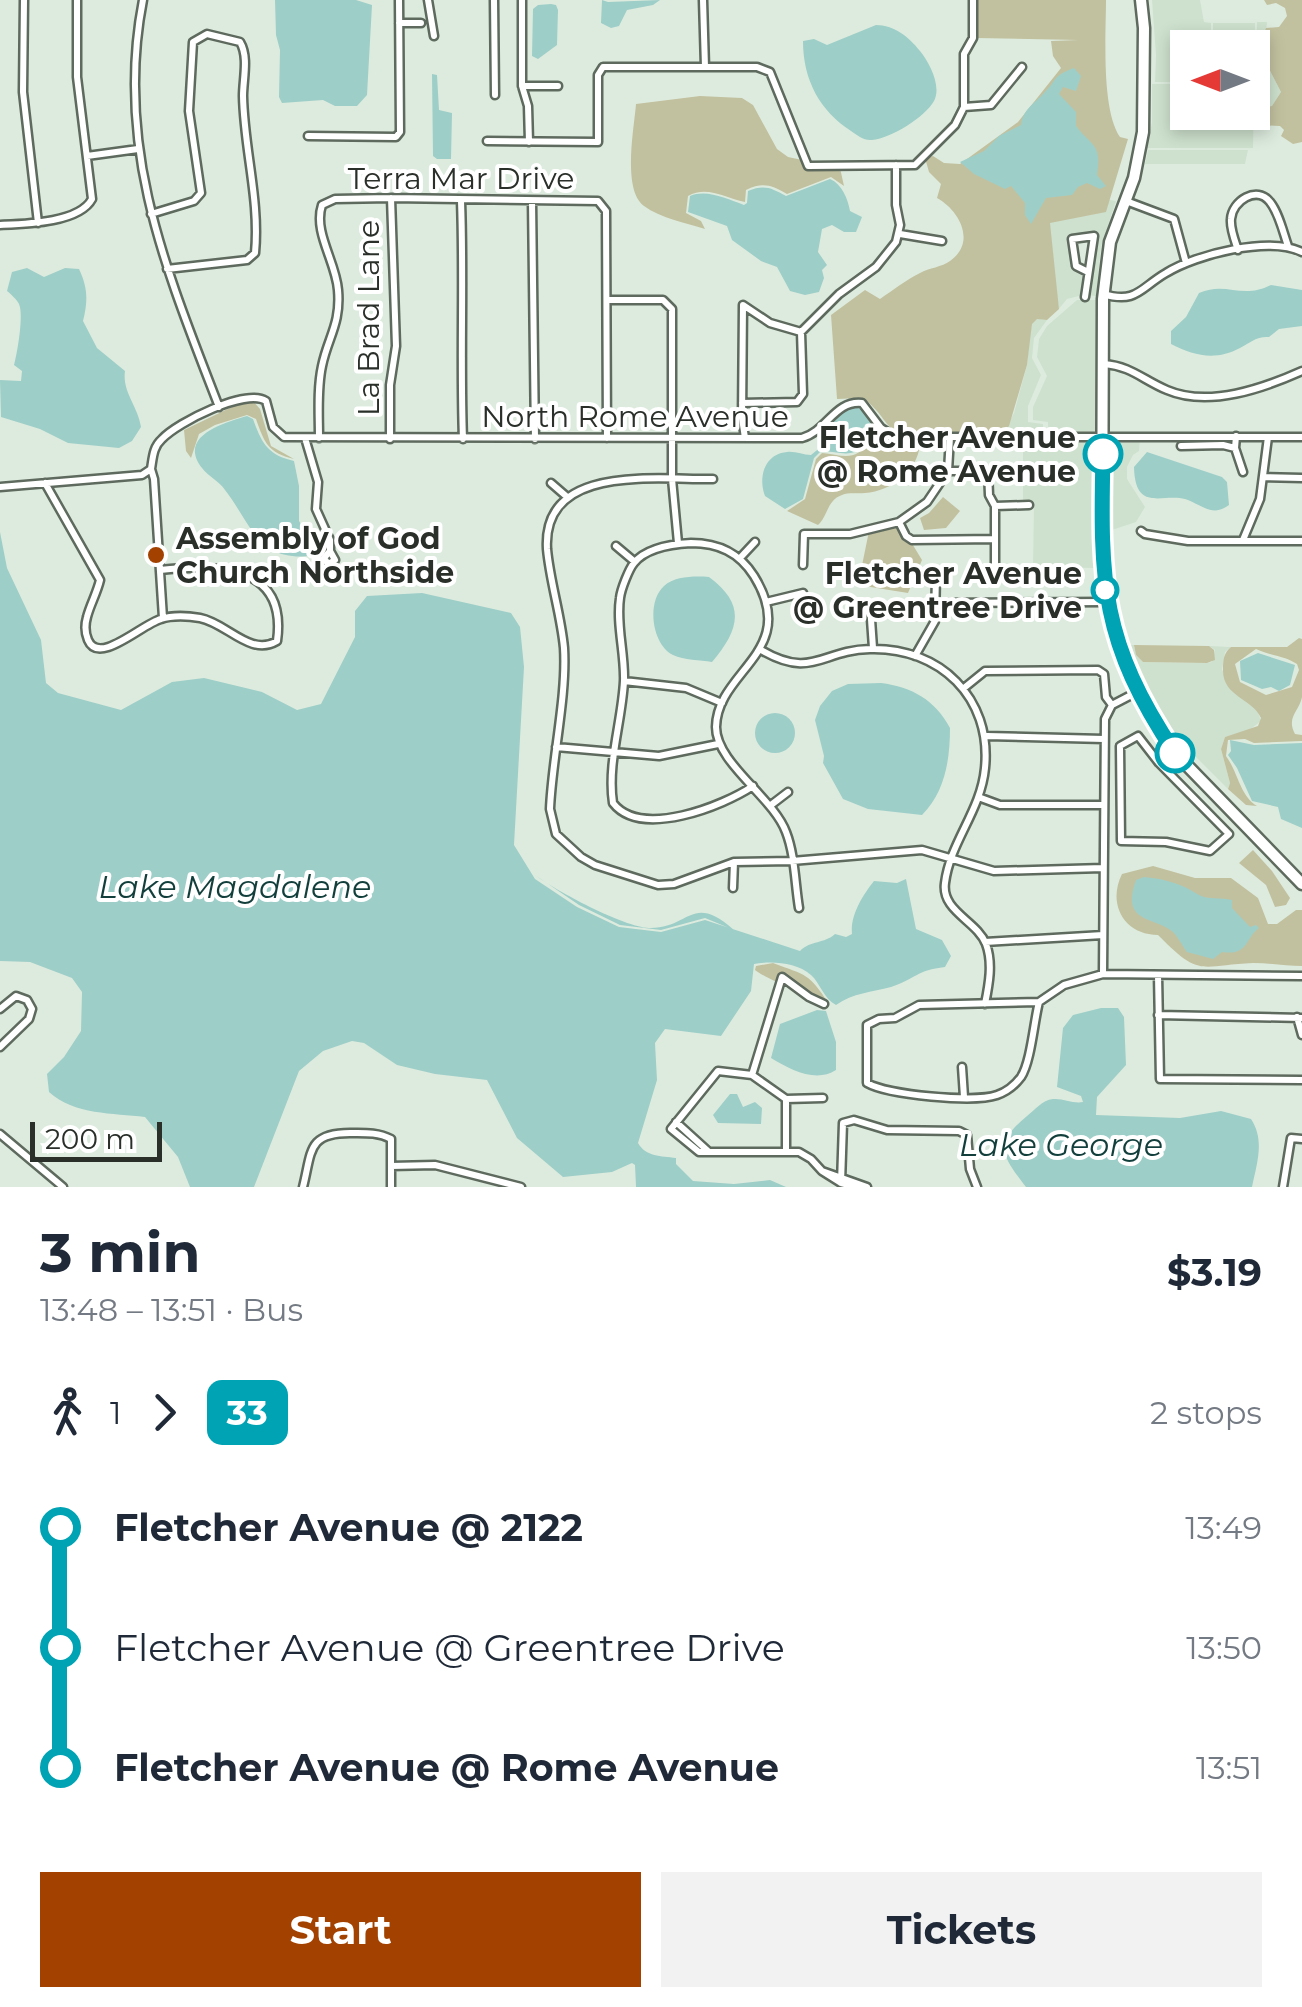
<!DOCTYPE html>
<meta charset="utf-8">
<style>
body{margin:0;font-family:Montserrat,sans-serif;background:#f2f2f3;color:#1f2937;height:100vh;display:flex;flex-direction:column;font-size:38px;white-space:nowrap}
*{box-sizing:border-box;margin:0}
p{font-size:32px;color:#747a83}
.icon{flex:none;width:55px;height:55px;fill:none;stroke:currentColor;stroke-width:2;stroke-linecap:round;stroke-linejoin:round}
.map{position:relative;height:1187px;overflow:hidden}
.drawer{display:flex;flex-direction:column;background:#fff;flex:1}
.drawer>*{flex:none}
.badge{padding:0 20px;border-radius:15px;font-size:35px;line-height:65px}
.needle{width:65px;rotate:270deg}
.fabs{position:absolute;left:1170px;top:30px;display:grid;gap:20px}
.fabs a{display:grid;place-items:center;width:100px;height:100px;border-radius:0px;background:#fff;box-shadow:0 5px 15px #0003;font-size:50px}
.scale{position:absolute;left:30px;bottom:25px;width:132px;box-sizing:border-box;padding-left:10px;border:5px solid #2a2f2a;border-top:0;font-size:28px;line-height:35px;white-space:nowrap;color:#2a2f2a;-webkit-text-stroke:8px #fff;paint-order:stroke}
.map>.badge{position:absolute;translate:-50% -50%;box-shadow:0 0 0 5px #fff}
.legs{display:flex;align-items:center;gap:15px;height:110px;padding:0 40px;font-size:32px}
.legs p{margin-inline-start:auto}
.summary{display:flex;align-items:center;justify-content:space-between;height:170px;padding:0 40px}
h1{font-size:55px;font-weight:700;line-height:75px}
.button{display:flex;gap:20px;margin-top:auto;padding:20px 40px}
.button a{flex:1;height:115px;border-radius:0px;background:#a34100;color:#fff;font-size:40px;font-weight:700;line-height:115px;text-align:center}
.button a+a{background:#f2f2f3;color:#1f2937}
ul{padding:0 40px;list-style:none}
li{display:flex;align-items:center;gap:35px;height:120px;font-size:38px}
li i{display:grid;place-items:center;width:15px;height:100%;margin:0 12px;background:currentColor}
li i::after{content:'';width:25px;height:25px;margin:-12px;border:8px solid;border-radius:50%;background:#fff}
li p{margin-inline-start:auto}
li:first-child i{background:linear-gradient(#0000 50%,currentColor 0)}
li:last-child i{background:linear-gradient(currentColor 50%,#0000 0)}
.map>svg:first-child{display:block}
.built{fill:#cee1ce}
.green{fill:#c2c19f;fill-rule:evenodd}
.water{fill:#9ecec8}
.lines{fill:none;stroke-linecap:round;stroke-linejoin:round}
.minor-casing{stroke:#5e6a5e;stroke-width:11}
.major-casing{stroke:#5e6a5e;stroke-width:15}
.minor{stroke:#fff;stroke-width:6}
.major{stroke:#fff;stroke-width:10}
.line-1-casing{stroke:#fff;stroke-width:22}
.line-1{stroke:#00a3b4;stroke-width:15}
.stop-1-dot{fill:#fff;stroke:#00a3b4;stroke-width:5}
.poi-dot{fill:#a34100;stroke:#fff;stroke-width:4}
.labels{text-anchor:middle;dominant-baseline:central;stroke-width:8;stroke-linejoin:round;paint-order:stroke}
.street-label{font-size:30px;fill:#2a2f2a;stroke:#fff}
.stop-label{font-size:30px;font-weight:bold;fill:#2a2f2a;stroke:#fff;text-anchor:end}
.poi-label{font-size:30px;font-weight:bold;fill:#2a2f2a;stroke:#fff;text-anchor:start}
.water-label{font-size:32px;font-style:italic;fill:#123f3b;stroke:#fff}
</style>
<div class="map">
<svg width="1302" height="1187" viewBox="0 0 1302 1187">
<rect width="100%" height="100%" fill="#ddebde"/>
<path class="built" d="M1152 0H1200L1204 22 1211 23V47L1188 48 1187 82H1155L1156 55Z
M1257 22H1267L1264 59 1281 92 1272 106 1260 110 1256 109Z
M1213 23H1255L1253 148H1147L1152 122V84H1187L1188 112H1252V48L1213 47Z
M1148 150H1248L1245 164H1145Z
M1104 199 1116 201 1101 247 1096 296 1088 295 1097 237H1072L1074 266 1085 274 1083 295 1067 299 1054 315 1059 309 1046 228 1053 219Z
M1077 300H1096V568L1033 567 1034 502 1023 500V433H1003L1014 413 1027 365 1029 344 1021 340 1026 317 1047 320 1034 338 1032 358 1041 375 1028 406V422L1043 424V440H1048V422L1033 420V407L1047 376 1037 357 1039 339 1047 326Z
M1113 438 1140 440 1139 451 1133 455 1127 467V479L1145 507 1136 522 1112 530Z
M1130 645H1134L1136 655 1143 662 1207 663 1212 662 1215 650 1209 646 1231 647 1225 652 1222 670 1257 709 1261 721 1248 731 1225 737 1221 749 1230 783 1228 789 1176 737 1154 699Z"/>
<path class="green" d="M976 0H1106C1106 34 1101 109 1120 137L1128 139 1106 212 1050 223 1059 309 1047 320 1037 319 1032 324 1027 365 1009 426 1003 433 926 432 927 435C880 436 894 422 863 398L837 399 831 315 865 290 880 299C893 290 906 280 920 273 929 268 942 267 950 261 977 242 959 210 937 198L941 184 929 172 925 158 933 156 944 163 960 164 1018 122 1061 68 1053 56 1051 41 1078 40 976 38Z
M1264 0H1302V142L1293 144 1281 136 1284 130 1280 126 1255 125 1256 109 1272 106 1281 92 1264 59 1267 43 1263 36 1266 28 1279 27 1287 16 1285 8 1276 3 1267 5Z
M700 96 742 98 753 105 777 149 788 157 840 168 844 186 831 177 787 194C771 185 763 182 746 190L745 202C725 198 707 185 688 196L686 213 701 221 705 229C686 223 660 218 644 206 622 190 634 129 636 104Z
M253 401 260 409 271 446 294 459C268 453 264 442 256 419L247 415 215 425 199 434 191 458 186 451 184 430 238 404Z
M870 418 891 440 918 441 920 445C917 471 892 491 865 493 857 494 849 492 842 495 827 500 828 516 818 525L787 511 805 499 816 459 822 453C842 455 857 463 869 440H875L877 433Z
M943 497 960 511 946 528 924 530 920 518 929 513Z
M899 522 922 560 908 593 858 585 869 531Z
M1299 638 1302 639C1302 657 1302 680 1302 697 1299 712 1286 717 1295 734L1302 735V741L1254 743 1245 739 1228 740 1226 756C1238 772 1240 796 1257 806L1246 805 1228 789 1230 783 1221 749 1225 737 1258 726 1261 718C1252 698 1222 697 1223 669 1223 659 1224 653 1231 647H1287ZM1256 649C1271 656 1283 655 1297 664L1299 670 1292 687 1266 695 1240 682 1235 664Z
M1134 645 1209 646 1214 650 1215 660 1207 663 1143 662 1136 655Z
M1253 850 1272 871 1290 898 1286 905 1275 907 1266 885 1239 863Z
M1153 866 1195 878H1231L1258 898 1268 924H1277L1296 910H1302V966C1286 966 1269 963 1253 963 1200 965 1201 979 1158 935 1124 935 1107 904 1122 874Z
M773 963C807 976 808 972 829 1004 820 1003 761 976 755 970L756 966Z"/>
<path class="water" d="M275 0H356L372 5 367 95 357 106H335L323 100 282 103 279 97 280 50 276 35Z
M602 0 608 2 660 0 653 5 627 10 619 26 611 28 601 23Z
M551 4 556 5 558 10 557 45 538 59 532 56 533 9 538 5Z
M876 25C894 25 909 37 920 51 929 62 942 86 934 101 925 117 892 138 872 140 864 141 857 135 851 131 820 111 803 80 803 41L814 39 827 45Z
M1074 68 1081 76 1076 91 1063 87 1059 94 1076 112V126C1092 147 1102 143 1097 175L1106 186 1100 189 1087 183 1078 187 1072 195 1046 198 1031 224 1025 215V203L1011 186 1005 189 974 174 960 162 984 151 999 136 1021 125C1023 109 1034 104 1044 93 1059 78 1051 77 1074 68Z
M432 74 437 75 439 110 452 113 451 159H437L433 156Z
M830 179C842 184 848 199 850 211L862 217 856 232H844L832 225 822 229 818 252 827 265 822 270 824 278 819 292 805 295 790 291 777 267 761 261 732 240 727 226 688 212 690 196C707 189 727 199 744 205L747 203 748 191C764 184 772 188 786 196Z
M27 268 44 277 65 268 79 269C88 288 88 301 83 321L97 348 125 371C122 392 138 406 141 427L132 441 119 448 68 443 40 429 1 417 0 380 21 381 22 371 14 365C17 354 24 315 19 304 18 301 10 293 7 291L12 272Z
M1271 285 1302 290V326L1279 329 1269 337C1257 336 1251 342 1240 348 1216 361 1194 356 1171 344V331L1186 317 1199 293C1227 281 1241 300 1271 285Z
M857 404 863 408 875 433 874 438H867C855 462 841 451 821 451L814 458 803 499 785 509 765 496C758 478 764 454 787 452 795 451 803 455 811 455L822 446 818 435 845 410Z
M247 416 253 419C262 444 268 455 294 461L299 486V521L315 547 310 556C257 561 252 525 225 490 219 481 209 477 202 468 177 436 224 423 247 416Z
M1147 452 1222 477 1227 482 1229 505C1212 518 1201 504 1185 499 1163 493 1135 513 1134 467Z
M0 532 7 568 41 640 46 683 58 693 121 710 172 682 204 678 262 692 297 710 321 704 355 637V611L367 596 422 593 511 613 520 627 524 667 514 845 535 879 577 907 619 927 661 932 705 920 800 951C811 940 824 944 835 934L846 937 852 934C850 915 863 895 874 881L897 883 906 879 916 929 942 940 951 956 945 967C917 970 915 979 891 987 872 992 853 993 836 1005 824 999 820 983 811 975 796 962 771 961 754 964L751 991 721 1036 665 1029 655 1043 657 1080 638 1143C646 1157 661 1156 676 1158V1164L693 1181 734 1184 770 1180 786 1187H636L635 1165 632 1163 612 1172 563 1177 517 1138 487 1080 435 1074 397 1065 364 1043 352 1041 323 1051 299 1071 254 1187H190L178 1157 145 1117C113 1113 74 1115 49 1092L47 1074 64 1057 81 1031 82 992 72 978 30 962 0 961Z
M709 577C747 605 739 630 712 662 700 660 684 660 673 655 652 645 646 602 664 586 675 576 695 576 709 577Z
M1258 653 1295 665 1290 685 1279 691 1271 687 1262 689 1241 680 1240 661Z
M881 683C912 687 935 700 950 728 950 760 945 792 922 815L868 809 843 799 823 763 824 756 815 720 820 706 832 691 848 684Z
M755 733a20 20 0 1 1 40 0a20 20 0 1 1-40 0Z
M1230 740 1254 745 1302 743V828L1281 819 1278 807 1252 801 1237 768 1228 755 1231 751Z
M535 875C556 891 624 927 649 928 690 929 691 892 734 930L705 918 661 930 620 925 579 905Z
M1144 877C1166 879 1182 884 1199 895 1208 900 1221 897 1232 900V908L1250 927 1256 925 1259 928C1245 938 1249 956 1222 952L1213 959 1187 952C1183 947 1178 937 1173 932 1154 916 1120 924 1136 880Z
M1101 1008H1118L1124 1017 1126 1065 1097 1097 1096 1115 1180 1118 1221 1111 1251 1119C1265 1140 1257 1163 1252 1187H1026C1002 1156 993 1144 1027 1116 1035 1110 1042 1100 1053 1099 1063 1098 1073 1104 1083 1102L1081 1096 1057 1087 1063 1028 1073 1015Z
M817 1010 826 1011 836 1042V1070C816 1083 791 1070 771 1058L780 1024Z
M730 1094H737L743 1107 755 1102 762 1108 761 1124 718 1123 713 1115Z"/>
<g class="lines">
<g class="minor-casing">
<path id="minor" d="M24 0 23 92 38 223
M143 0C114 148 167 272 219 407
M428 0 434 36
M494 0 495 95
M522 0V86L528 106 529 142
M703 0 705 67
M399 23H421
M522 86H558
M964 107 991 105 1022 67
M308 136 396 137 400 132 399 0
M487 141 598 142V75L603 67H757L770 72 808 166 915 165 955 125 964 107V54L973 38V0
M87 156 138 149
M461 201C464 280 460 359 463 439
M532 201 535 439
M1126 201 1174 219 1186 263
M151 214 194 201 201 193 189 111 193 42 207 34 240 42C249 57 243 79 243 96 244 149 260 200 255 253L247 260 167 269
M0 225C25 224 79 223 92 199L77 77V0
M900 234 942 241
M1238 250C1235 241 1230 229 1231 219 1232 201 1257 185 1270 202 1279 213 1283 232 1288 246
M1103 294C1137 304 1140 288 1166 273 1197 254 1269 236 1302 252
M1085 297 1094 236 1072 239 1076 266 1088 272
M608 300H663L672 309V479L678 543
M801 332 839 294 876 267 896 242 900 225 896 205V165
M1104 364C1131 366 1143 380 1167 390 1209 408 1264 388 1302 371
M742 403 797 402 803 394 801 332
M305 438 318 482 316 509 330 540V551L324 558 328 564 335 560 330 551
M319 438C319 415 317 389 322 366 328 337 341 324 338 290 336 262 313 232 322 205L335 199 391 198 598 201 606 211 607 438
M745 438 742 418 743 305 770 323 801 332
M390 439V385L396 346 391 198
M1181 446 1223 445 1235 448 1236 436
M1235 448 1243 472
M151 469 154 479 163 618
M948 471H988L989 495 995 506V565
M1265 477 1302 478
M713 479C657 480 542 463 547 549 550 582 561 615 564 648 567 696 552 759 550 809L556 834 581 857 595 865 658 885 674 884 734 862 792 861 922 850 994 871 1103 868
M45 483 100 580C97 593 90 605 87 617 85 624 85 633 88 640 99 666 142 624 161 619 172 615 189 616 200 618 227 623 250 657 277 641 288 563 215 564 160 570
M551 483 566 496
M0 487 142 475 151 469C153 457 153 447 162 439 178 422 246 388 266 401L273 427 284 437 802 438C827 431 835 400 862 403L881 428 895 437H1302
M995 506 1029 505
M899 522 906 536 912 540 995 539
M1141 531 1145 534 1188 541H1302
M1243 540 1260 499 1268 437
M616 546 635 562
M740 558 755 542
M803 565 804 534H850L899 522 927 502 948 471 950 437
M766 602 803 593
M937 603 1107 602
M870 605 873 648
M761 650C813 680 821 650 870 649 940 647 992 698 985 768 981 811 950 842 945 883 941 911 977 921 986 944 993 963 989 984 985 1004
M915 656 935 621 936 575
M624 681 686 688 722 703
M964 688 985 671 1098 670 1104 674 1106 697 1112 705
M987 736 1104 739
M1138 736 1159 763 1229 834 1210 851 1166 842 1121 841 1120 746Z
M556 747 659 756 718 744
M753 786C723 806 641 839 613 803 607 764 622 721 624 681 625 654 616 624 620 598 621 589 629 569 634 563 646 548 673 544 691 543 718 543 739 552 754 576 801 652 717 670 716 727 716 763 773 797 786 832 795 855 795 884 799 908
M981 798 1000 805H1104
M771 805 788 792
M733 888 734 862
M985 942 1103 935
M1103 974 1105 719 1112 705 1137 692
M1158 975 1160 1079 1302 1080
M1039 1002C1034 1021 1031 1062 1021 1077 1015 1085 1006 1092 997 1095 974 1103 888 1095 867 1083V1025L879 1019 895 1018 919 1005 1039 1002 1064 985 1103 974 1302 976
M0 1009 16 996 27 1000 32 1009 29 1019 0 1047
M1158 1015 1302 1018
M1297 1017 1302 1035
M962 1067 964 1097
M752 1075 782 977 809 997 824 1004
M786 1099V1151
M676 1122 709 1152H699L671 1129 718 1071 752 1075 786 1099 823 1098
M0 1134 63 1187
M709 1152H799L811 1159 822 1171
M391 1166 435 1165 521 1187
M841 1183 843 1123 854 1120 887 1130 959 1131 967 1135 970 1169 977 1187
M303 1187C312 1152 307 1133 350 1133 364 1133 378 1132 391 1139V1187
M855 1187 841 1183 822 1171 867 1187
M1283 1187 1291 1138 1302 1139"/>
</g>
<g class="major-casing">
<path id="major" d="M1141 0 1144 28 1143 132 1134 178 1110 242 1103 299 1102 564 1113 629 1124 664 1149 714 1175 753 1302 884"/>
</g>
<use href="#minor" class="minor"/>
<use href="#major" class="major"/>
</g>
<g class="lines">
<g class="line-1-casing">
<path id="line-1" d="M1103 454C1100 583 1101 642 1175 753"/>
</g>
<use href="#line-1" class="line-1"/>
</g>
<g class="stop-1-dot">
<circle cx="1103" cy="454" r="18"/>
<circle cx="1105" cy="590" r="12"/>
<circle cx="1175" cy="753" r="18"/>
</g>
<circle class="poi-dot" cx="156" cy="555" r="10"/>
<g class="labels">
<g class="street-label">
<text x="461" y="178">Terra Mar Drive</text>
<text transform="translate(368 318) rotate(-90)">La Brad Lane</text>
<text x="635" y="416">North Rome Avenue</text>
</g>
<g class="stop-label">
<text x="1076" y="437">Fletcher Avenue<tspan x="1076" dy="34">@ Rome Avenue</tspan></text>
<text x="1082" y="573">Fletcher Avenue<tspan x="1082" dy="34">@ Greentree Drive</tspan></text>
</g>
<g class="poi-label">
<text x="176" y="538">Assembly of God<tspan x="176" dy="34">Church Northside</tspan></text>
</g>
<g class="water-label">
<text x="235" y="886">Lake Magdalene</text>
<text x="1061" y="1144">Lake George</text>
</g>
</g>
</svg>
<div class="fabs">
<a><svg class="needle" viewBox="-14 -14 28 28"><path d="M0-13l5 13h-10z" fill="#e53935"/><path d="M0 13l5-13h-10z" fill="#747a83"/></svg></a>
</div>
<div class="scale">200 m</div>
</div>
<section class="drawer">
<div class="summary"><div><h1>3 min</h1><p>13:48 – 13:51 · Bus</p></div><b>$3.19</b></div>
<div class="legs"><svg class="icon" aria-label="walk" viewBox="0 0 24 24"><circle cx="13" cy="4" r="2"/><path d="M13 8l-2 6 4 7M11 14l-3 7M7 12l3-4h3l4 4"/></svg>1<svg class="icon" aria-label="forward" viewBox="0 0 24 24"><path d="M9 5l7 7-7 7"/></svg><b class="badge" style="background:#00a3b4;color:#fff">33</b><p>2 stops</p></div>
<ul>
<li><i style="color:#00a3b4"></i><b>Fletcher Avenue @ 2122</b><p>13:49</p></li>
<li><i style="color:#00a3b4"></i><span>Fletcher Avenue @ Greentree Drive</span><p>13:50</p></li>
<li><i style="color:#00a3b4"></i><b>Fletcher Avenue @ Rome Avenue</b><p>13:51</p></li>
</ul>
<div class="button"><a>Start</a><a>Tickets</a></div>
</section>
